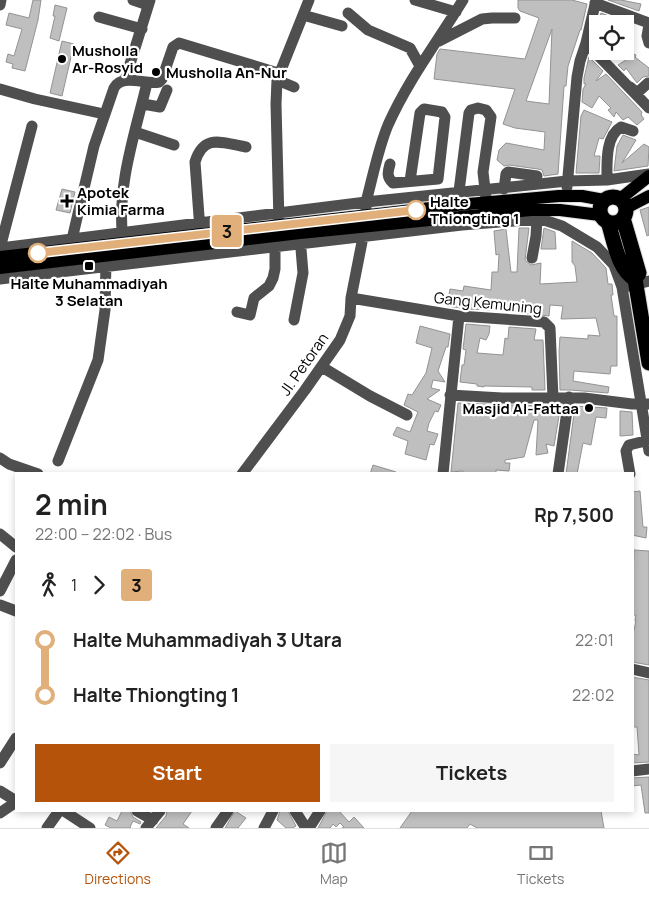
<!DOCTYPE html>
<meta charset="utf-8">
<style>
body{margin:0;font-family:Manrope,sans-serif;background:#f6f6f6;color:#222;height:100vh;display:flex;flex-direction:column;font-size:19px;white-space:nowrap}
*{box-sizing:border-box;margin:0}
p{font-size:16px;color:#767676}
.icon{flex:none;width:28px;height:28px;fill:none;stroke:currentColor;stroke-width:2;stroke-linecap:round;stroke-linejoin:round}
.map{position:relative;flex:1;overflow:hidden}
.panel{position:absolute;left:15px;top:472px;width:619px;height:340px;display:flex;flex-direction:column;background:#fff;border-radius:0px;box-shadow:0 2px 8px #0003}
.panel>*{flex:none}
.badge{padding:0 10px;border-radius:4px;font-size:18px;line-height:32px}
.fabs{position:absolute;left:589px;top:15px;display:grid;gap:10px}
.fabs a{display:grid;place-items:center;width:45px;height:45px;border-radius:0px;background:#fff;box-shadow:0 2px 8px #0003;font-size:25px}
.map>.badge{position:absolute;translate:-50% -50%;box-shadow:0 0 0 2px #fff}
.legs{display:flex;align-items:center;gap:8px;height:55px;padding:0 20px;font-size:16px}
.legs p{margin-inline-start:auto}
.headline{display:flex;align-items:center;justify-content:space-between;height:85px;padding:0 20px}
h1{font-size:28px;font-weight:700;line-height:38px}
.primary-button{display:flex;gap:10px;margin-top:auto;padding:10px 20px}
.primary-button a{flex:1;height:58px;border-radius:0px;background:#b45309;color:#fff;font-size:20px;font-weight:700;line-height:58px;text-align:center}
.primary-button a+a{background:#f6f6f6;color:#222}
ul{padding:0 20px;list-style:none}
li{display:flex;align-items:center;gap:18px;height:55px;font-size:19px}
li i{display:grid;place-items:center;width:8px;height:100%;margin:0 6px;background:currentColor}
li i::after{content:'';width:12px;height:12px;margin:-6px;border:4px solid;border-radius:50%;background:#fff}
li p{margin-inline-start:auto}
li:first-child i{background:linear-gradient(#0000 50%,currentColor 0)}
li:last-child i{background:linear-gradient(currentColor 50%,#0000 0)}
.dock{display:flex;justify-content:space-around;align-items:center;height:70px;border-top:1px solid #e0e0e0;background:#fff;font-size:14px;color:#767676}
.dock a{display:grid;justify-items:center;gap:2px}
.dock .on{color:#b45309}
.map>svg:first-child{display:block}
.building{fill:#bfbfbf;stroke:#939393;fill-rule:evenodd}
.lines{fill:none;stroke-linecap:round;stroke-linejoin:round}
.major-casing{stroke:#dbdbdb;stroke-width:14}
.highway-casing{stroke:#dbdbdb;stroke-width:17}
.minor{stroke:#4f4f4f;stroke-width:11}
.major{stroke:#000;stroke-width:12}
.highway{stroke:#000;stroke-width:15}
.line-1-casing{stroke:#fff;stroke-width:11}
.line-1{stroke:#e1af79;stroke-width:8}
.poi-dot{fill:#000;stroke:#fff;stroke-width:2}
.stop-1-dot{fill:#fff;stroke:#e1af79;stroke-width:2.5}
.labels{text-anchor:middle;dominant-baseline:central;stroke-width:4.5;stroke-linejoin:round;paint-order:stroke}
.poi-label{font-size:15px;font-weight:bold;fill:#000;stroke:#fff;text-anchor:start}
.stop-label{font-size:15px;font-weight:bold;fill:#000;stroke:#fff;text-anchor:start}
.street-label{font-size:15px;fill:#000;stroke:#fff}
</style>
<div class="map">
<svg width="649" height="828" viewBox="0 0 649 828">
<rect width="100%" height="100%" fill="#fff"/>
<path class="building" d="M33 0H41L38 20 25 71 12 68 13 64 6 62 8 54 14 56 22 29 6 25 9 13 29 18Z
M518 0H572L587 4 581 30H580L568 66 566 86H564L558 174 544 176 542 170 538 169 509 165 504 166 497 160 499 150 506 143 544 150 545 132 515 128 503 124 515 89 434 79 437 54 440 49 525 59 539 18 520 11 518 8ZM552 29 549 104 526 101Z
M608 0H621L641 4 639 11Z
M55 5 67 8 59 41 50 38 55 16H53Z
M601 13 629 24H598Z
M62 41 74 44 62 96 50 93Z
M635 54 636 56 635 57 649 68V76L643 77 637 83 626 68 624 71 618 65Z
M589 57 603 71 596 81 606 74 642 112 641 115 644 119 637 125 628 117 623 120 616 112 614 117 608 110 611 108 599 96 592 108 582 102 583 89 586 84H584V78Z
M584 110 612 122 603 139 599 138 594 156H600L599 173H576L581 116Z
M623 135 636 140 622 163 644 144 649 147 648 166 614 171 617 146Z
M62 189 75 192 70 213 56 210Z
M649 207V235L647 236 640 210Z
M519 228H529L525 260 531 265 541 263 540 284 577 282 575 266 572 262V241L592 253 606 268 608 284H612L613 295H611L614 316H617V366H611L610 374 574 371 573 381 609 387 608 393 570 390H560L559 351 560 337 588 339V335L600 336 596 318 561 319 563 306 550 305 549 316 521 313V311L467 309 447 306 450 289 463 291 464 286 491 290 492 272H498L499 254 496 255 494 231 506 229 511 272H517Z
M544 228 555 232 556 249H541Z
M466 324 490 326 489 334 486 340 480 338 477 353 503 355 505 338 508 339 509 327 536 329 534 340H543L545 390H532V387L484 386V387L477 386V384L460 382 462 365H464L466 350 463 349Z
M420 326 450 334 448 347H446L438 371 445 382 433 380 431 388 440 390 427 399 441 405 438 412 435 411 429 423 427 431 438 434 434 445 430 444 426 460 405 454 408 441 393 435 397 427 410 432 418 412 404 405 408 394 412 395 426 373 432 348 416 343Z
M458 403 540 406 560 410 554 446 546 444 548 453 536 455 538 420H534L524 457 505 460V463H510L509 471 496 470V474H463V471L451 472Z
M575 406 607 408 606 418 596 417 591 445 583 443 577 474H566Z
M620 411 632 412 633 435 620 436Z
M373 465 396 472V474H370Z
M640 491 643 527H647L646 538 632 535V492Z
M634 550 649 551V665L632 662V639L636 621H635L636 615H632Z
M632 677 649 680V762L632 763V754L639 755 637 727H632Z
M649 777V813H645L641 785 632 786V778Z
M122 811H130L133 817 141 822 140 824 133 821 130 827 131 828H111L105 825 109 817 117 821Z
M167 811H192L183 824 189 828H156L166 816Z
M235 811 246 818 238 828H225Z
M280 811H288L296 826 293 828H286L277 820Z
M327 811H339L349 822 354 817 364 828H342L344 827 340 823 336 827 333 824 330 828H318Z
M412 811H601L604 828H477L470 824 467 828H400Z"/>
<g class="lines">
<g class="major-casing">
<path id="major" d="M620 199 649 176
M626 208 649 196
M0 257 457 205 559 196H582L604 200
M0 268 300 233 531 210H560L600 215"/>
</g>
<g class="highway-casing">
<path id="highway" d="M600 210a13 13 0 1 1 26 0a13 13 0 1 1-26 0Z
M623 218 639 273 635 279
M608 222C614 240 618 270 635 279
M635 279 649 363"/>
</g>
<path class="minor" d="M133 0 148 5
M415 0 456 12
M595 3 649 23
M0 5 1 0
M348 13 368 30 410 48 420 66
M303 15 342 26
M99 17 142 29
M649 25 647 36 649 43
M439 41 482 19 492 18H515
M586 43 649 108
M125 80 150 0
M277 80 294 87
M630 87 637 93 648 83
M0 89 35 99 104 114
M143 104 160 107 167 90
M135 132 174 145
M390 164C388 171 386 177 393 183L438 179 445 117 442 112 424 109 420 113 410 181
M607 180C607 164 605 136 621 127L633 131
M567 187 577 77 580 61 586 43 596 0
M504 189 506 174 508 172 537 176
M458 199 469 113 471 110 478 108 486 110 491 117 483 172 486 198
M366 209V202C373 176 378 149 388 125 408 80 438 41 463 0
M279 222 276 104 277 80 309 0
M200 230 195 162C204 133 222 143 246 147
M123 241C116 187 135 134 147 83
M73 245V235L94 146 114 88C122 73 145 85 159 82L162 79 173 47 179 43 278 73
M0 248 366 202 567 181 607 180 649 174
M2 255 0 248 32 126
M532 258 536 236 537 219
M0 279 462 225 541 219 562 226 597 247 614 265 622 287 649 451
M629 286 649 281
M351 298 459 316 544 322 550 328 553 398
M237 312 250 315 254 298 269 286 273 278 275 269V240
M294 320 303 273 300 237
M322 367 370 396 407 415
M450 395 502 398H584L632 404H648
M0 458 9 464 38 474
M58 461 98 360 105 310 106 260
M242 474 305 390 340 340 350 316 351 298 363 237V231
M443 474 459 316
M558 474 569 397
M630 474 626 451 629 445 649 440
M0 534 16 547
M0 591 16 560
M0 605 16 611
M632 669 649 673
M0 763 16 738
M632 771 649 769
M0 791 16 801
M64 811 90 828
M137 811 153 820
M295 811 306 828
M0 813 16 802
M47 828 59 811
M146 828 160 811
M216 828 228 811
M264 828 273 811
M309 828 320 811"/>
<use href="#major" class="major"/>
<use href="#highway" class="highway"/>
</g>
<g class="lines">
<g class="line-1-casing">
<path id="line-1" d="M38 253 416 210"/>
</g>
<use href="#line-1" class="line-1"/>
</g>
<g class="poi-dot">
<circle cx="62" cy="59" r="5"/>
<circle cx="156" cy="72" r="5"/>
<path d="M64.5 193.5h5v5h5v5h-5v5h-5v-5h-5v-5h5z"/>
<rect x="84" y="261" width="10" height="10" rx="2.5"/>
<circle cx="589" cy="408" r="5"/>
</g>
<g class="stop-1-dot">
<circle cx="416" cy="210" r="9"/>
<circle cx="38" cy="253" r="9"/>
</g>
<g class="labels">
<g class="poi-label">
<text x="72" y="50">Musholla<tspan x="72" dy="17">Ar-Rosyid</tspan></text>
<text x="166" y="72">Musholla An-Nur</text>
<text x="77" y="192">Apotek<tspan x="77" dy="17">Kimia Farma</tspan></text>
<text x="89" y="283" text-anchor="middle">Halte Muhammadiyah<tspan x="89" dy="17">3 Selatan</tspan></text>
<text x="579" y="408" text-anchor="end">Masjid Al-Fattaa</text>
</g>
<g class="stop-label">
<text x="430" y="201">Halte<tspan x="430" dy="17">Thiongting 1</tspan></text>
</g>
<g class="street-label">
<text transform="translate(488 303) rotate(6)">Gang Kemuning</text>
<text transform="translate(304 364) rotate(-55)">Jl. Petoran</text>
</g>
</g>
</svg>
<div class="fabs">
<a><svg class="icon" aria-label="locate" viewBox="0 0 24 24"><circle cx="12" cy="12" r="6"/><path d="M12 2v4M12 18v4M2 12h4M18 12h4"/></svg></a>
</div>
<b class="badge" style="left:227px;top:231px;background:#e1af79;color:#111">3</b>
<section class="panel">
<div class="headline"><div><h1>2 min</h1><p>22:00 – 22:02 · Bus</p></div><b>Rp 7,500</b></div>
<div class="legs"><svg class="icon" aria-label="walk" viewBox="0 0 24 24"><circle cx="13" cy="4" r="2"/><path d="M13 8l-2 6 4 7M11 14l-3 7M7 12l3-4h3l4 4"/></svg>1<svg class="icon" aria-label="forward" viewBox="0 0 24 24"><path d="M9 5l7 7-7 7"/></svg><b class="badge" style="background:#e1af79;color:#111">3</b></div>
<ul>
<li><i style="color:#e1af79"></i><b>Halte Muhammadiyah 3 Utara</b><p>22:01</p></li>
<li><i style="color:#e1af79"></i><b>Halte Thiongting 1</b><p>22:02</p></li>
</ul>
<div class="primary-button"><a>Start</a><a>Tickets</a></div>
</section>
</div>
<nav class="dock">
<a class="on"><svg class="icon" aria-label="directions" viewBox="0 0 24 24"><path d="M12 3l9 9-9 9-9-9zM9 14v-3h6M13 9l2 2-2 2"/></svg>Directions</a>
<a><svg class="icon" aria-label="map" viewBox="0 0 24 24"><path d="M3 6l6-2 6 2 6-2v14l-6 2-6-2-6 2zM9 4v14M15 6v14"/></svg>Map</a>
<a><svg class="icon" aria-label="tickets" viewBox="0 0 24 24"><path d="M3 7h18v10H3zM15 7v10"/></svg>Tickets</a>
</nav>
